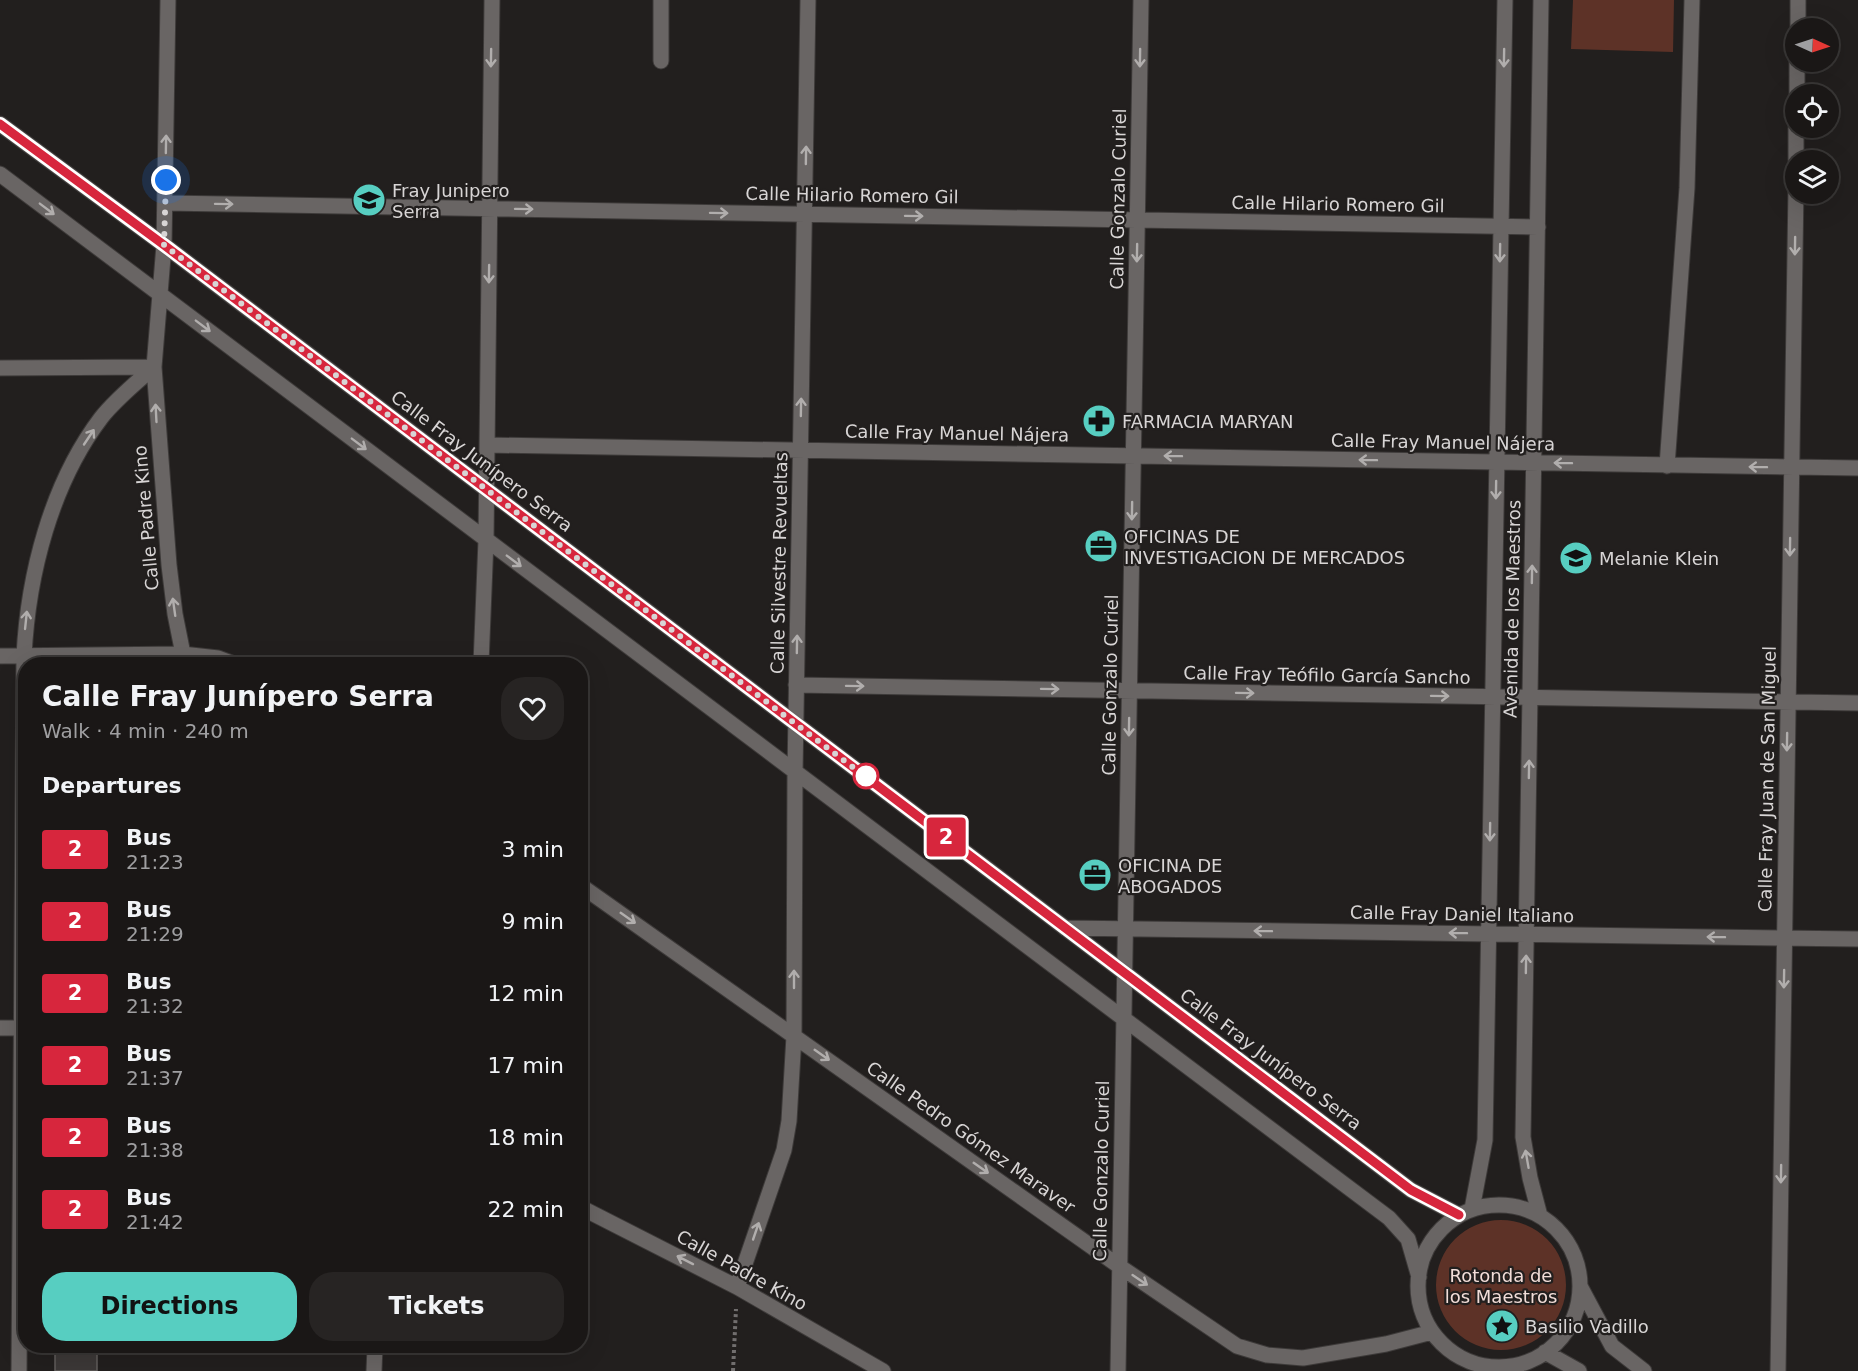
<!DOCTYPE html>
<meta charset="utf-8">
<style>
body{margin:0;font-family:"DejaVu Sans",sans-serif;background:#272423;color:#f1f3f6;height:100vh;display:flex;flex-direction:column;font-size:22px;white-space:nowrap}
*{box-sizing:border-box;margin:0}
p{font-size:20px;color:#9f9fa1}
.icon{flex:none;width:33px;height:33px;fill:none;stroke:currentColor;stroke-width:2;stroke-linecap:round;stroke-linejoin:round}
.map{position:relative;flex:1;overflow:hidden}
.sheet{position:absolute;left:18px;top:657px;width:570px;height:696px;display:flex;flex-direction:column;background:#1a1716;border-radius:24px;box-shadow:0 6px 24px #0002,0 0 0 2px #383635}
.sheet>*{flex:none}
.badge{padding:0 12px;border-radius:4px;font-size:21px;line-height:39px}
.needle{width:39px;rotate:93deg}
.controls{position:absolute;left:1785px;top:18px;display:grid;gap:12px}
.controls a{display:grid;place-items:center;width:54px;height:54px;border-radius:50%;background:#1a1716;box-shadow:0 6px 24px #0002,0 0 0 2px #383635;font-size:30px}
.you{position:absolute;width:30px;height:30px;margin:-15px;border:4px solid #fff;border-radius:50%;background:#1a73e8;box-shadow:0 0 0 9px #1a73e833}
.map>.badge{position:absolute;translate:-50% -50%;box-shadow:0 0 0 3px #fff}
h2{padding:0 24px;font-size:22px;line-height:54px}
.round{display:grid;place-items:center;flex:none;width:63px;height:63px;border-radius:24px;background:#272423}
.summary{display:flex;align-items:center;justify-content:space-between;height:102px;padding:0 24px}
h1{font-size:28px;font-weight:600;line-height:45px}
.button{display:flex;gap:12px;margin-top:auto;padding:12px 24px}
.button a{flex:1;height:69px;border-radius:24px;background:#57cec1;color:#111;font-size:24px;font-weight:600;line-height:69px;text-align:center}
.button a+a{background:#272423;color:#f1f3f6}
ul{padding:0;list-style:none}
li{display:flex;align-items:center;gap:18px;height:72px;padding:0 24px}
li div{flex:1}
li b{display:block;font-size:22px}
li em{font-style:normal}
li .badge{min-width:66px;font-weight:700;text-align:center}
.map>svg:first-child{display:block}
.green{fill:#5d3227}
.building{fill:#3c3837;stroke:#615d5c;stroke-width:1.5}
.lines{fill:none;stroke-linecap:round;stroke-linejoin:round}
.minor-casing{stroke:#3d3a39;stroke-width:17}
.path{stroke:#716e6e;stroke-width:4;stroke-dasharray:3 3;stroke-linecap:butt}
.minor{stroke:#696564;stroke-width:15}
.oneway{stroke:#b1aead}
.line-casing{stroke:#fff;stroke-width:14}
.line{stroke:#d7263d;stroke-width:9}
.walk{stroke:#d8d5d5;stroke-width:6;stroke-dasharray:0 10.8}
.stop-dot{fill:#fff;stroke:#d7263d;stroke-width:3}
.labels{text-anchor:middle;dominant-baseline:central;stroke-width:4.5;stroke-linejoin:round;paint-order:stroke}
.poi-label{font-size:18px;fill:#d8d5d5;stroke:#221f1e;text-anchor:start}
.street-label{font-size:18px;fill:#d8d5d5;stroke:#221f1e}
.park-label{font-size:18px;fill:#f2ddd8;stroke:#221f1e}
</style>
<div class="map">
<svg width="1858" height="1371" viewBox="0 0 1858 1371">
<rect width="100%" height="100%" fill="#221f1e"/>
<path class="green" d="M1573 0H1674L1673 52 1571 49Z
M1436 1285a65 65 0 1 1 130 0a65 65 0 1 1-130 0Z"/>
<path class="building" d="M55 1346H97V1371H55Z"/>
<g class="lines">
<g class="minor-casing">
<path id="minor" d="M168 0 164 245 154 367 169 565 175 614 185 664
M1798 28V0
M661 61V0
M1797 94V62
M0 124 164 245 1411 1190 1459 1215
M1796 160V128
M0 174 1389 1218 1408 1239 1419 1277
M165 203 1538 227
M0 368 154 367
M487 445 1858 468
M1667 466 1687 188 1692 0
M0 656 182 654 218 658 234 664
M481 664 486 540 492 0
M796 685 1858 703
M580 885 1119 1266 1237 1346 1267 1355 1303 1358 1386 1344 1432 1332
M1065 928 1858 939
M0 1028H26
M1418 1286a81 81 0 1 1 162 0a81 81 0 1 1-162 0Z
M580 1207 737 1287 883 1371
M1472 1209 1485 1140 1505 0
M1540 1216 1530 1178 1523 1137 1541 0
M1580 1286 1612 1346 1644 1371
M737 1287 784 1150 789 1121 794 1036 795 773 808 0
M1545 1352 1579 1371
M19 1371 24 656C28 575 51 484 101 418 116 399 136 383 154 367
M374 1371 375 1346
M1118 1371 1141 0
M1778 1371 1796 187"/>
</g>
<path class="path" d="M733 1371 736 1309"/>
<use href="#minor" class="minor"/>
</g>
<defs><path id="oneway-shaft" d="M-6 0H5M1.5-3L5.5 0L1.5 3" fill="none" stroke-width="1.6" stroke-linecap="round" stroke-linejoin="round" transform="scale(1.5)"/></defs>
<g class="oneway">
<use href="#oneway-shaft" transform="translate(491 58) rotate(91)"/>
<use href="#oneway-shaft" transform="translate(1140 58) rotate(91)"/>
<use href="#oneway-shaft" transform="translate(1504 58) rotate(91)"/>
<use href="#oneway-shaft" transform="translate(166 144) rotate(-89)"/>
<use href="#oneway-shaft" transform="translate(806 155) rotate(-89)"/>
<use href="#oneway-shaft" transform="translate(224 204) rotate(1)"/>
<use href="#oneway-shaft" transform="translate(47 209) rotate(37)"/>
<use href="#oneway-shaft" transform="translate(524 209) rotate(1)"/>
<use href="#oneway-shaft" transform="translate(719 213) rotate(1)"/>
<use href="#oneway-shaft" transform="translate(914 216) rotate(1)"/>
<use href="#oneway-shaft" transform="translate(1795 246) rotate(91)"/>
<use href="#oneway-shaft" transform="translate(1137 253) rotate(91)"/>
<use href="#oneway-shaft" transform="translate(1500 253) rotate(91)"/>
<use href="#oneway-shaft" transform="translate(489 274) rotate(91)"/>
<use href="#oneway-shaft" transform="translate(203 326) rotate(37)"/>
<use href="#oneway-shaft" transform="translate(801 407) rotate(-89)"/>
<use href="#oneway-shaft" transform="translate(156 413) rotate(-93)"/>
<use href="#oneway-shaft" transform="translate(89 437) rotate(-56)"/>
<use href="#oneway-shaft" transform="translate(359 444) rotate(37)"/>
<use href="#oneway-shaft" transform="translate(1173 456) rotate(-179)"/>
<use href="#oneway-shaft" transform="translate(1368 460) rotate(-179)"/>
<use href="#oneway-shaft" transform="translate(1563 463) rotate(-179)"/>
<use href="#oneway-shaft" transform="translate(1758 467) rotate(-179)"/>
<use href="#oneway-shaft" transform="translate(1496 490) rotate(91)"/>
<use href="#oneway-shaft" transform="translate(1132 511) rotate(91)"/>
<use href="#oneway-shaft" transform="translate(1790 547) rotate(91)"/>
<use href="#oneway-shaft" transform="translate(514 561) rotate(37)"/>
<use href="#oneway-shaft" transform="translate(1532 574) rotate(-89)"/>
<use href="#oneway-shaft" transform="translate(174 607) rotate(-98)"/>
<use href="#oneway-shaft" transform="translate(26 620) rotate(-84)"/>
<use href="#oneway-shaft" transform="translate(797 644) rotate(-89)"/>
<use href="#oneway-shaft" transform="translate(855 686) rotate(1)"/>
<use href="#oneway-shaft" transform="translate(1050 689) rotate(1)"/>
<use href="#oneway-shaft" transform="translate(1245 693) rotate(1)"/>
<use href="#oneway-shaft" transform="translate(1440 696) rotate(1)"/>
<use href="#oneway-shaft" transform="translate(1129 727) rotate(91)"/>
<use href="#oneway-shaft" transform="translate(1787 742) rotate(91)"/>
<use href="#oneway-shaft" transform="translate(1529 769) rotate(-89)"/>
<use href="#oneway-shaft" transform="translate(1490 832) rotate(91)"/>
<use href="#oneway-shaft" transform="translate(628 918) rotate(35)"/>
<use href="#oneway-shaft" transform="translate(1263 931) rotate(-179)"/>
<use href="#oneway-shaft" transform="translate(1458 933) rotate(-179)"/>
<use href="#oneway-shaft" transform="translate(1716 937) rotate(-179)"/>
<use href="#oneway-shaft" transform="translate(1526 964) rotate(-89)"/>
<use href="#oneway-shaft" transform="translate(794 979) rotate(-90)"/>
<use href="#oneway-shaft" transform="translate(1784 979) rotate(91)"/>
<use href="#oneway-shaft" transform="translate(822 1055) rotate(35)"/>
<use href="#oneway-shaft" transform="translate(1527 1159) rotate(-100)"/>
<use href="#oneway-shaft" transform="translate(981 1168) rotate(35)"/>
<use href="#oneway-shaft" transform="translate(1781 1174) rotate(91)"/>
<use href="#oneway-shaft" transform="translate(756 1231) rotate(-71)"/>
<use href="#oneway-shaft" transform="translate(685 1260) rotate(-153)"/>
<use href="#oneway-shaft" transform="translate(1140 1280) rotate(34)"/>
</g>
<g class="lines">
<g class="line-casing">
<path id="line" d="M0 124 164 245 1411 1190 1459 1215"/>
</g>
<use href="#line" class="line"/>
<path class="walk" d="M166 180 164 245 867 778 866 776"/>
</g>
<defs>
<g id="school-disc" transform="scale(1.725)"><circle r="9.5" fill="#57cec1" stroke="#221f1e"/><path d="M0-5L7-2L0 1L-7-2ZM-4 1L0 2.5L4 1V4Q0 6-4 4Z" fill="#111"/></g>
<g id="pharmacy-disc" transform="scale(1.725)"><circle r="9.5" fill="#57cec1" stroke="#221f1e"/><path d="M-2-6h4v4h4v4h-4v4h-4v-4h-4v-4h4Z" fill="#111"/></g>
<g id="office-disc" transform="scale(1.725)"><circle r="9.5" fill="#57cec1" stroke="#221f1e"/><path d="M-6-3h4V-5.5h4V-3h4V5H-6ZM-1-4.5V-3h2v-1.5ZM-6 0V1H6V0Z" fill="#111"/></g>
<g id="sight-disc" transform="scale(1.725)"><circle r="9.5" fill="#57cec1" stroke="#221f1e"/><path d="M0-6L1.8-2.2L6-1.7L2.9 1.2L3.7 5.4L0 3.3L-3.7 5.4L-2.9 1.2L-6-1.7L-1.8-2.2Z" fill="#111"/></g>
</defs>
<g fill-rule="evenodd">
<use href="#school-disc" x="369" y="200"/>
<use href="#pharmacy-disc" x="1099" y="421"/>
<use href="#office-disc" x="1101" y="546"/>
<use href="#school-disc" x="1576" y="558"/>
<use href="#office-disc" x="1095" y="875"/>
<use href="#sight-disc" x="1502" y="1326"/>
</g>
<circle class="stop-dot" cx="866" cy="776" r="12"/>
<g class="labels">
<g class="poi-label">
<text x="392" y="190">Fray Junipero<tspan x="392" dy="21">Serra</tspan></text>
<text x="1122" y="421">FARMACIA MARYAN</text>
<text x="1124" y="536">OFICINAS DE<tspan x="1124" dy="21">INVESTIGACION DE MERCADOS</tspan></text>
<text x="1599" y="558">Melanie Klein</text>
<text x="1118" y="865">OFICINA DE<tspan x="1118" dy="21">ABOGADOS</tspan></text>
<text x="1525" y="1326">Basilio Vadillo</text>
</g>
<g class="street-label">
<text transform="translate(852 195) rotate(1)">Calle Hilario Romero Gil</text>
<text transform="translate(1118 199) rotate(-89)">Calle Gonzalo Curiel</text>
<text transform="translate(1338 204) rotate(1)">Calle Hilario Romero Gil</text>
<text transform="translate(957 433) rotate(1)">Calle Fray Manuel Nájera</text>
<text transform="translate(1443 442) rotate(1)">Calle Fray Manuel Nájera</text>
<text transform="translate(482 461) rotate(37)">Calle Fray Junípero Serra</text>
<text transform="translate(146 518) rotate(-95)">Calle Padre Kino</text>
<text transform="translate(779 563) rotate(-89)">Calle Silvestre Revueltas</text>
<text transform="translate(1512 609) rotate(-89)">Avenida de los Maestros</text>
<text transform="translate(1327 675) rotate(1)">Calle Fray Teófilo García Sancho</text>
<text transform="translate(1110 685) rotate(-89)">Calle Gonzalo Curiel</text>
<text transform="translate(1767 779) rotate(-89)">Calle Fray Juan de San Miguel</text>
<text transform="translate(1462 914) rotate(1)">Calle Fray Daniel Italiano</text>
<text transform="translate(1271 1059) rotate(37)">Calle Fray Junípero Serra</text>
<text transform="translate(971 1137) rotate(35)">Calle Pedro Gómez Maraver</text>
<text transform="translate(1101 1171) rotate(-89)">Calle Gonzalo Curiel</text>
<text transform="translate(742 1270) rotate(29)">Calle Padre Kino</text>
</g>
<g class="park-label">
<text x="1501" y="1275">Rotonda de<tspan x="1501" dy="21">los Maestros</tspan></text>
</g>
</g>
</svg>
<div class="controls">
<a><svg class="needle" viewBox="-14 -14 28 28"><path d="M0-13l5 13h-10z" fill="#e53935"/><path d="M0 13l5-13h-10z" fill="#9f9fa1"/></svg></a>
<a><svg class="icon" aria-label="locate" viewBox="0 0 24 24"><circle cx="12" cy="12" r="6"/><path d="M12 2v4M12 18v4M2 12h4M18 12h4"/></svg></a>
<a><svg class="icon" aria-label="layers" viewBox="0 0 24 24"><path d="M12 4l9 5-9 5-9-5zM3 14l9 5 9-5"/></svg></a>
</div>
<div class="you" style="left:166px;top:180px"></div>
<b class="badge" style="left:946px;top:837px;background:#d7263d;color:#fff">2</b>
<section class="sheet">
<div class="summary"><div><h1>Calle Fray Junípero Serra</h1><p>Walk · 4 min · 240 m</p></div><a class="round"><svg class="icon" aria-label="heart" viewBox="0 0 24 24"><path d="M12 20l-8-8c-3-5 5-10 8-4 3-6 11-1 8 4z"/></svg></a></div>
<h2>Departures</h2>
<ul>
<li><span class="badge" style="background:#d7263d;color:#fff">2</span><div><b>Bus</b><p>21:23</p></div><em>3 min</em></li>
<li><span class="badge" style="background:#d7263d;color:#fff">2</span><div><b>Bus</b><p>21:29</p></div><em>9 min</em></li>
<li><span class="badge" style="background:#d7263d;color:#fff">2</span><div><b>Bus</b><p>21:32</p></div><em>12 min</em></li>
<li><span class="badge" style="background:#d7263d;color:#fff">2</span><div><b>Bus</b><p>21:37</p></div><em>17 min</em></li>
<li><span class="badge" style="background:#d7263d;color:#fff">2</span><div><b>Bus</b><p>21:38</p></div><em>18 min</em></li>
<li><span class="badge" style="background:#d7263d;color:#fff">2</span><div><b>Bus</b><p>21:42</p></div><em>22 min</em></li>
</ul>
<div class="button"><a>Directions</a><a>Tickets</a></div>
</section>
</div>
